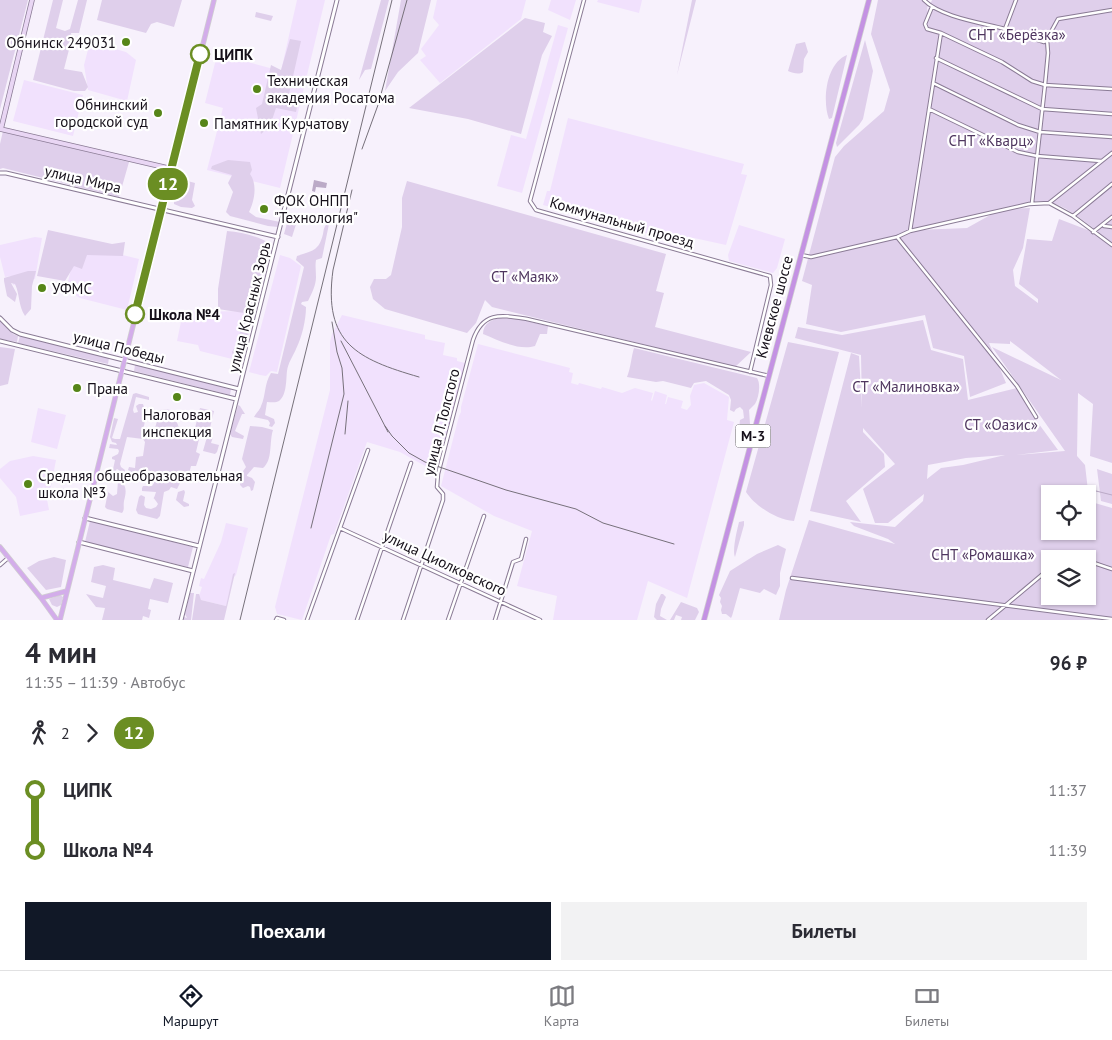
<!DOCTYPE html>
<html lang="ru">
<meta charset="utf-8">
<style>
body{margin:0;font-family:"PT Sans",sans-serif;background:#f2f2f3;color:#2b2b33;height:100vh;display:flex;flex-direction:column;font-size:19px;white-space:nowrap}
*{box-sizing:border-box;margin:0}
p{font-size:16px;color:#7c7c81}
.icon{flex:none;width:28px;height:28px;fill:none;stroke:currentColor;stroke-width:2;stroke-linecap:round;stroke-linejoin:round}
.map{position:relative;height:620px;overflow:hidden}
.sheet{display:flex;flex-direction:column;background:#fff;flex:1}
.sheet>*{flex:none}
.badge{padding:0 10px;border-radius:16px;font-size:18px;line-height:32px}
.fabs{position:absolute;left:1041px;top:485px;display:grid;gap:10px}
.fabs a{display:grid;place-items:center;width:55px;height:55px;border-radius:0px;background:#fff;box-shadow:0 1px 4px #0004;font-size:25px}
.map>.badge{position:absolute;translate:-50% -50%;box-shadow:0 0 0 2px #fff}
.legs{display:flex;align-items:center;gap:8px;height:55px;padding:0 25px;font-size:16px}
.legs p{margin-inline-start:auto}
.headline{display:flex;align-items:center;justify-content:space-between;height:85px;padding:0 25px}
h1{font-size:28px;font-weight:600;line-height:38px}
.cta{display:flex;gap:10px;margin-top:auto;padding:10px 25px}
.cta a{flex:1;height:58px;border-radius:0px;background:#111827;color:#fff;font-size:20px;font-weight:600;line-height:58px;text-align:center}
.cta a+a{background:#f2f2f3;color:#2b2b33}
ul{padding:0 25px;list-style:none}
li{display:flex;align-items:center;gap:18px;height:60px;font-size:19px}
li i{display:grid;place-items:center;width:8px;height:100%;margin:0 6px;background:currentColor}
li i::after{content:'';width:12px;height:12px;margin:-6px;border:4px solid;border-radius:50%;background:#fff}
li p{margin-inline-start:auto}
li:first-child i{background:linear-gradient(#0000 50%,currentColor 0)}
li:last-child i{background:linear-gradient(currentColor 50%,#0000 0)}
.tabs{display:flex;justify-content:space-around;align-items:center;height:70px;border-top:1px solid #e1e1e2;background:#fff;font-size:14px;color:#7c7c81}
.tabs a{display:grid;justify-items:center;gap:2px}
.tabs .active{color:#111827}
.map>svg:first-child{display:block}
.built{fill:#f1e1fd}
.green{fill:#dfcfeb;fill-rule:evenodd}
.water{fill:#bbaac7}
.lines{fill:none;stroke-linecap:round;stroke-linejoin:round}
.stream{stroke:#bbaac7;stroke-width:1}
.minor-casing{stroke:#8a7b95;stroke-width:4.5}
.tertiary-casing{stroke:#8a7b95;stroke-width:5}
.secondary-casing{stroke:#8a7b95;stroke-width:5.5}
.primary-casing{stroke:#d0cfd1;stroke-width:5.5}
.trunk-casing{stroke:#d0cfd1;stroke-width:6}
.minor{stroke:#fff;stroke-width:2.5}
.tertiary{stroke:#fff;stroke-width:3}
.secondary{stroke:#e9d6f4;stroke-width:4}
.primary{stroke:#d3adea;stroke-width:4}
.trunk{stroke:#c492e3;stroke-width:4.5}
.rail{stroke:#76707a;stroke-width:1}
.line-1-casing{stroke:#fff;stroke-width:11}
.line-1{stroke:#6b8e23;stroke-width:8}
.poi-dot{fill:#568518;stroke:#fff;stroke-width:2}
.stop-1-dot{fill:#fff;stroke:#6b8e23;stroke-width:2.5}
.labels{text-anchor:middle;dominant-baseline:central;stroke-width:4.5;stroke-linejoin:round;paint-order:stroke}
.shield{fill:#fff;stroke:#5c585f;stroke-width:1}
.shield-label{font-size:14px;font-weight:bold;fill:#16101a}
.park-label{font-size:15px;fill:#4f365f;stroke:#fff}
.poi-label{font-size:15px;fill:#16101a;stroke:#fff;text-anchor:start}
.stop-label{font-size:15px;font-weight:bold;fill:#16101a;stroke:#fff;text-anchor:start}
.street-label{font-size:15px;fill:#16101a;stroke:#fff}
</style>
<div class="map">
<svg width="1112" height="620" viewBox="0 0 1112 620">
<rect width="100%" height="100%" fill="#f7f1fc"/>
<path class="built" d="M297 0H325L280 188 207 170 223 108 205 103 217 55 215 53 281 71Z
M437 0H526L521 19 440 83 420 60 426 56 421 49 439 25 433 18Z
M551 0H576L570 20 548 10Z
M598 0H642L639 13 597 2Z
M558 25 568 28 522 193 497 186 511 135 526 139Z
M90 42 126 52 136 60 127 101 88 90 84 65Z
M24 80 83 95 73 136 13 121Z
M568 118 744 164 741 174 747 175 726 245 694 238 692 245H690L543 205 547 191H550Z
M739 225 785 239 777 268 773 273 729 261 728 255Z
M35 237 42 238 35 279 13 285 11 276 5 277 0 257V245Z
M76 248H94L139 259 127 310 80 298 66 290Z
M280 255 290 258 301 266 277 372 271 371 266 376 260 375 249 372Z
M246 311 236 360 200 351 198 345 177 341 183 312Z
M342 315 425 335V339L445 343 443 355 457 358V361L465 363 436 472 400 452 367 442 334 534 331 535 302 620 277 614 275 607 330 390V342L332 334Z
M478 344 570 368 569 372 573 373 571 383 578 385 579 383 601 389 602 387 622 393 635 388 653 393 651 400 652 401 655 391 667 395 665 404H666L668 397 683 401 681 408 687 410 691 405 690 396 694 385 704 383 729 397 727 420 734 422 687 598 648 581 637 620H553L557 596 517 586 532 531 494 516 441 486 459 416 461 412V407Z
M38 408 66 415 57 449 31 442Z
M33 456 56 460 50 492 46 494 49 510 20 516 16 497 0 478V469L10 461Z
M226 523 248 528 236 575 232 579 226 606 201 600 199 596 202 587 199 586 201 578 204 579 221 542Z"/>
<path class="green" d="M0 0H28L0 109Z
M53 0H63L56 28 65 31 70 29 78 0H87L79 33H71L72 38 64 69 82 72 88 87 85 91H74L33 80Z
M102 0H182L174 27 157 22 151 24 146 33 97 20Z
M381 0H389L371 69 365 70 359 80Z
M401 0H431L418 53 398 72 385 91Z
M692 0H696L677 75Z
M878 0H928L927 12 932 0H1112V463L1090 456 1093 404 1078 393 1077 456 1085 465 1089 499H1088V494H1072L1050 487H1042L1063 494H1050V531H1088V501L1112 508V620H779L786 590 809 520 895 544 888 539 854 526 850 522 895 527 923 501 924 494 888 523H875L863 489 895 464 863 428V432L884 454 885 467 846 501 861 522 810 511 851 353 859 356 862 408 861 355 795 338 798 327 842 335 923 320 931 350 963 359 968 400 1017 388 1033 416 1058 450 1016 455 1065 451 992 347 1061 380 1010 341V344L989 343 1006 383 970 397 964 356 933 348 925 315 841 332 806 324 812 285 802 281 835 157 844 146 884 111 890 90 871 34ZM1038 201C1061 201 1078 217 1096 230L1093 232 1059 219 1052 241 1027 239 1019 284 1038 299V303L1015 286 1013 270 1023 248 1030 208 1001 209 967 228 917 230 972 215ZM1005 455 963 465 941 468 927 479 928 465 966 458ZM1050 559H1088V596H1050Z
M256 12 273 16 271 21 255 17Z
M525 18 545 23 543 32 552 36 542 55 521 134 468 119 409 108Z
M290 39 301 41 289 94 299 98 296 112 276 108 270 126 261 134 256 108 262 104 271 65 281 70Z
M865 40 873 71 863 119 859 125 837 147 836 143Z
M805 42 808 52 804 59 803 72C799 75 793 73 788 71L796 44Z
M847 55 832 118 829 119C822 101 826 63 847 55Z
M3 131 129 162 119 197 3 168 0 169V144Z
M228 160 250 162 252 170 250 174C258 185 254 202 249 212L256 217 280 222 278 227 268 226 230 216 226 212 233 192 228 183 232 175 211 169 212 166Z
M180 179 195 183 192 200 195 206 192 208 181 207 174 204V193L177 181Z
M407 181 666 254 656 291 664 293 655 327 751 352 735 367 492 307 485 300 476 323 467 333 385 309 373 299 370 287 374 279H386L391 275 402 227V198Z
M291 215 297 216 298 218 292 237 284 234 289 216Z
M328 223 329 224 322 258 316 260C315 266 316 271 316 277 316 285 312 293 308 301L302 302 301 304 306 307C306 320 302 337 296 349 293 356 288 363 287 371 286 379 287 395 279 401 276 403 271 402 267 402L265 415 274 419 275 423 272 427 269 426 270 423 268 420 254 417C256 413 260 410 261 406 266 395 264 384 271 373L278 374 304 267 296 260 297 256C312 251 319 251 323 234 324 229 324 226 328 223Z
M48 230 112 244 125 242 123 256 87 255 82 269 74 266 65 281 37 276Z
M227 231C242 232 258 236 271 244L242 360H235L232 352 238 342 244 313 218 309V289Z
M28 271H36L32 286 31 309 25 316C18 305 20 295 15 284L11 283 17 294 15 302 7 296 4 281V278Z
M499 318 518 319 548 326 547 334H540L535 346C519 351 498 340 483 334 483 324 491 320 499 318Z
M0 320 13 334 18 336 17 342 0 339Z
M20 336 109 358 108 364 18 343Z
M788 342 839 352 794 521C777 520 755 506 746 492Z
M0 347 15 349 8 384 0 386Z
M634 348 757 378C761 384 759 397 755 404 753 406 751 408 749 410L750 424 745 432 741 430 736 434 735 431 739 428 740 420 744 418 743 410 740 407 736 409 734 412 730 410 731 400 729 395 706 381 694 383 691 388 663 381 656 382 627 377C631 367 631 358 634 348Z
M135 365 231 389 230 395 134 371Z
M136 393 149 397V400L136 397 133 410 134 413 138 412 136 406 139 404H143C146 413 146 420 143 429L154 432 160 410C166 409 173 409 177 414L176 420 181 433 189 435 194 432 200 408 214 411 210 428V436L213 437 211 443 219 445 217 452 215 454 203 451 207 437 200 435 196 452 200 454 196 466H191L188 478 189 481 194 482V483H187L182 479 177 489 171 487 169 490 164 492 160 516 157 519 138 514 136 510 139 497 141 495 145 497 144 505 146 508 151 509 156 507 158 504C152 494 153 503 156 492L142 491V488L143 486H152L154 483 153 477 138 480 131 479 130 471 128 470 129 467 135 468 136 457 143 456 145 442 143 439 127 437 120 464 121 467 125 470 123 478 120 477 122 472 117 469 112 474 115 460 112 459V457L118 454 119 451 118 449 109 448 110 444 117 445 116 443 112 442 110 437 114 418 118 419 112 438 115 439H120L133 394Z
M238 405 240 406 245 414H242L235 431 244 436 243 439 232 437 230 434Z
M250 426 262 427 273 430C269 442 273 460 263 468L254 467 247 475V476L252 478 255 482 253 490 251 491 250 487 248 486 243 488 240 485 241 474 246 467 242 459Z
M1097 469 1112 474V504L1101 501Z
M118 481C128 484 126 493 124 501 123 507 125 509 122 513L107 509 105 507 108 492 113 496 117 494Z
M184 490 185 492 183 501 189 504V506L184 507 176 500 178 492Z
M90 521 193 547 188 567 85 542Z
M744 521V525L735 557C732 551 737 530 739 522Z
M778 545 786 549 780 573V586L776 595 764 589 760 593 740 588 732 616 731 618 726 614H722L721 610 722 606 720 602 721 598 719 595 730 571 757 554Z
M54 557 66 560 61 587 46 590 27 568 39 561Z
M103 565 115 568 113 580 150 589 154 578 173 583 168 603 150 599 148 609 151 610 149 618 143 616 142 620H102L105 608 96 607 86 594 103 598 106 586 91 582 94 567Z
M235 573 224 620H192L196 594H199L201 600 226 606 233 574Z
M190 593H194L191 620H184V617L187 618 185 614Z
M661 594H663L666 597 661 609 660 616 667 620H657L654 617 656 604Z
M60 595 63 597 61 605 57 607 52 605 49 599Z
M681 602 697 608 699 612 695 620H681L682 617 676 615 674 620H670Z"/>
<path class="water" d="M314 180 327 183 326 188 316 187 315 192 312 191Z"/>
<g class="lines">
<path class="stream" d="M1084 488 1112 495"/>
<g class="minor-casing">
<path id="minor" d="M584 0 530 201 536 210 770 276 771 285 750 372
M924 0C940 17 983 23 1005 29
M1016 0 1005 29 1044 42 1046 41 1058 19 1112 10
M941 33 1002 62 1032 81 1045 85 1048 53 1047 39
M936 58 1042 109 1112 114
M933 83 1018 125 1040 132 1112 137
M929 109 1018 152 1037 156 1101 161
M1112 153 1049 203 1073 216 1112 245
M1032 203 1045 85 1112 89
M1073 216 1112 184
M1104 226 1112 227
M910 231 940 39 941 33 927 29 925 24 932 7
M1093 232 1112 217
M897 237 1017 386 1036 417
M801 255 811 257 897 237 910 231 1029 204 1049 203
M340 528 540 620
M1061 559 1069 555 1080 559
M1088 561 1112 569
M0 565 8 558
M792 578 1112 619
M276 620 277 618 284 620
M307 620 368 450
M357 620 411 463
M403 620 443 500V494L437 487 438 474 473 340C483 311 501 315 527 319L769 376
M448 620 484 516
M495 620 513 562 521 559 526 539
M988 620 1050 568"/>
</g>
<g class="tertiary-casing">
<path id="tertiary" d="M0 173H6L278 237
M0 318 12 330 20 334 239 389
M0 341 236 399
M85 518 199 546
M79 542 193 571
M181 620 337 0"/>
</g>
<g class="secondary-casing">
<path id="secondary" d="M0 129 172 169
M1 129 32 0"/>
</g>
<g class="primary-casing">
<path id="primary" d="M0 547 41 598 57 620
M41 598 67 591
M60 620 214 0"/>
</g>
<g class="trunk-casing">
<path id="trunk" d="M704 620 869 0"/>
</g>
<use href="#minor" class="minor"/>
<use href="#tertiary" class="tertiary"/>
<use href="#secondary" class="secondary"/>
<use href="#primary" class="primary"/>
<use href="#trunk" class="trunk"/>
<path class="rail" d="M362 149 378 105 407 0
M352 190 333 270C323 343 357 359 419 377
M341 341 388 432
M385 426 392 436 409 453 425 462 506 490 576 509 603 523 674 544
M345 434 348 401
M311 528 344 394 342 368 337 352 332 322
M240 620 392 0"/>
</g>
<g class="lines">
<g class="line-1-casing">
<path id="line-1" d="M135 314 200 54"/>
</g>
<use href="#line-1" class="line-1"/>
</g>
<g class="poi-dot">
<circle cx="126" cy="42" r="5"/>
<circle cx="257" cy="89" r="5"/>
<circle cx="158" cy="113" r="5"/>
<circle cx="204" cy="123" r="5"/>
<circle cx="264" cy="209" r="5"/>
<circle cx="42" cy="288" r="5"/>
<circle cx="77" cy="388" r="5"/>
<circle cx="177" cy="397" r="5"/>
<circle cx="28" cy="484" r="5"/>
</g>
<g class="stop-1-dot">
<circle cx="200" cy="54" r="9"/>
<circle cx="135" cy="314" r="9"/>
</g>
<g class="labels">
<rect class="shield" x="735.5" y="424.5" width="35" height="23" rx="4"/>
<g class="shield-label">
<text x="753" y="436">М-3</text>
</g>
<g class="park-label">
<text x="1017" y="34">СНТ «Берёзка»</text>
<text x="991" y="140">СНТ «Кварц»</text>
<text x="525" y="276">СТ «Маяк»</text>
<text x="906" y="386">СТ «Малиновка»</text>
<text x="1001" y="424">СТ «Оазис»</text>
<text x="983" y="554">СНТ «Ромашка»</text>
</g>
<g class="poi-label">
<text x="116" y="42" text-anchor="end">Обнинск 249031</text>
<text x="267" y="80">Техническая<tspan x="267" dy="17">академия Росатома</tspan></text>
<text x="148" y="104" text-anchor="end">Обнинский<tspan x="148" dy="17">городской суд</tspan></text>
<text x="214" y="123">Памятник Курчатову</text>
<text x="274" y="200">ФОК ОНПП<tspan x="274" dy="17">"Технология"</tspan></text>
<text x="52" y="288">УФМС</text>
<text x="87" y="388">Прана</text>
<text x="177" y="414" text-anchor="middle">Налоговая<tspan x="177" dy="17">инспекция</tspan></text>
<text x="38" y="475">Средняя общеобразовательная<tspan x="38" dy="17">школа №3</tspan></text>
</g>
<g class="stop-label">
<text x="214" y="54">ЦИПК</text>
<text x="149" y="314">Школа №4</text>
</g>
<g class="street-label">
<text transform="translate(83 179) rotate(13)">улица Мира</text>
<text transform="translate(622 222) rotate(16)">Коммунальный проезд</text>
<text transform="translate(249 307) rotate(-76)">улица Красных Зорь</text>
<text transform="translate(774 307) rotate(-75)">Киевское шоссе</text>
<text transform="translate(119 347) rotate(14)">улица Победы</text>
<text transform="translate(441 422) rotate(-76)">улица Л.Толстого</text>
<text transform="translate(445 563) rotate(25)">улица Циолковского</text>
</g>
</g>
</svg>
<div class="fabs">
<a><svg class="icon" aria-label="locate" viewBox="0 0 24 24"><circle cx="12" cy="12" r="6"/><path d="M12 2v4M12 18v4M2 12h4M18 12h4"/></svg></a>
<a><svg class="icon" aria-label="layers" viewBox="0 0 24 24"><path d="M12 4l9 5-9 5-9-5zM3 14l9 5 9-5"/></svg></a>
</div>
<b class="badge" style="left:168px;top:184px;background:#6b8e23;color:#fff">12</b>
</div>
<section class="sheet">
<div class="headline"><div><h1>4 мин</h1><p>11:35 – 11:39 · Автобус</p></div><b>96 ₽</b></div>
<div class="legs"><svg class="icon" aria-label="walk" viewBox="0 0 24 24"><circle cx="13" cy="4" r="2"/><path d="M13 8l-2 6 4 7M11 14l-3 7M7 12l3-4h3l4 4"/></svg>2<svg class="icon" aria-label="forward" viewBox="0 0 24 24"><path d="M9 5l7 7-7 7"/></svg><b class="badge" style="background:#6b8e23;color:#fff">12</b></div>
<ul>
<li><i style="color:#6b8e23"></i><b>ЦИПК</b><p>11:37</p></li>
<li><i style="color:#6b8e23"></i><b>Школа №4</b><p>11:39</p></li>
</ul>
<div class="cta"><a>Поехали</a><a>Билеты</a></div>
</section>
<nav class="tabs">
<a class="active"><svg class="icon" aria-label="directions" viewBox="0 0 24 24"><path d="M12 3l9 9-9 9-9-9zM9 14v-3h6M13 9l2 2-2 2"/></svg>Маршрут</a>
<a><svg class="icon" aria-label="map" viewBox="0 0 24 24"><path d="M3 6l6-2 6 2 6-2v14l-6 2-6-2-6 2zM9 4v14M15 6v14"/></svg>Карта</a>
<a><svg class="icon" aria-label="tickets" viewBox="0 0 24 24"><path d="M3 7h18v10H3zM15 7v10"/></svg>Билеты</a>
</nav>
